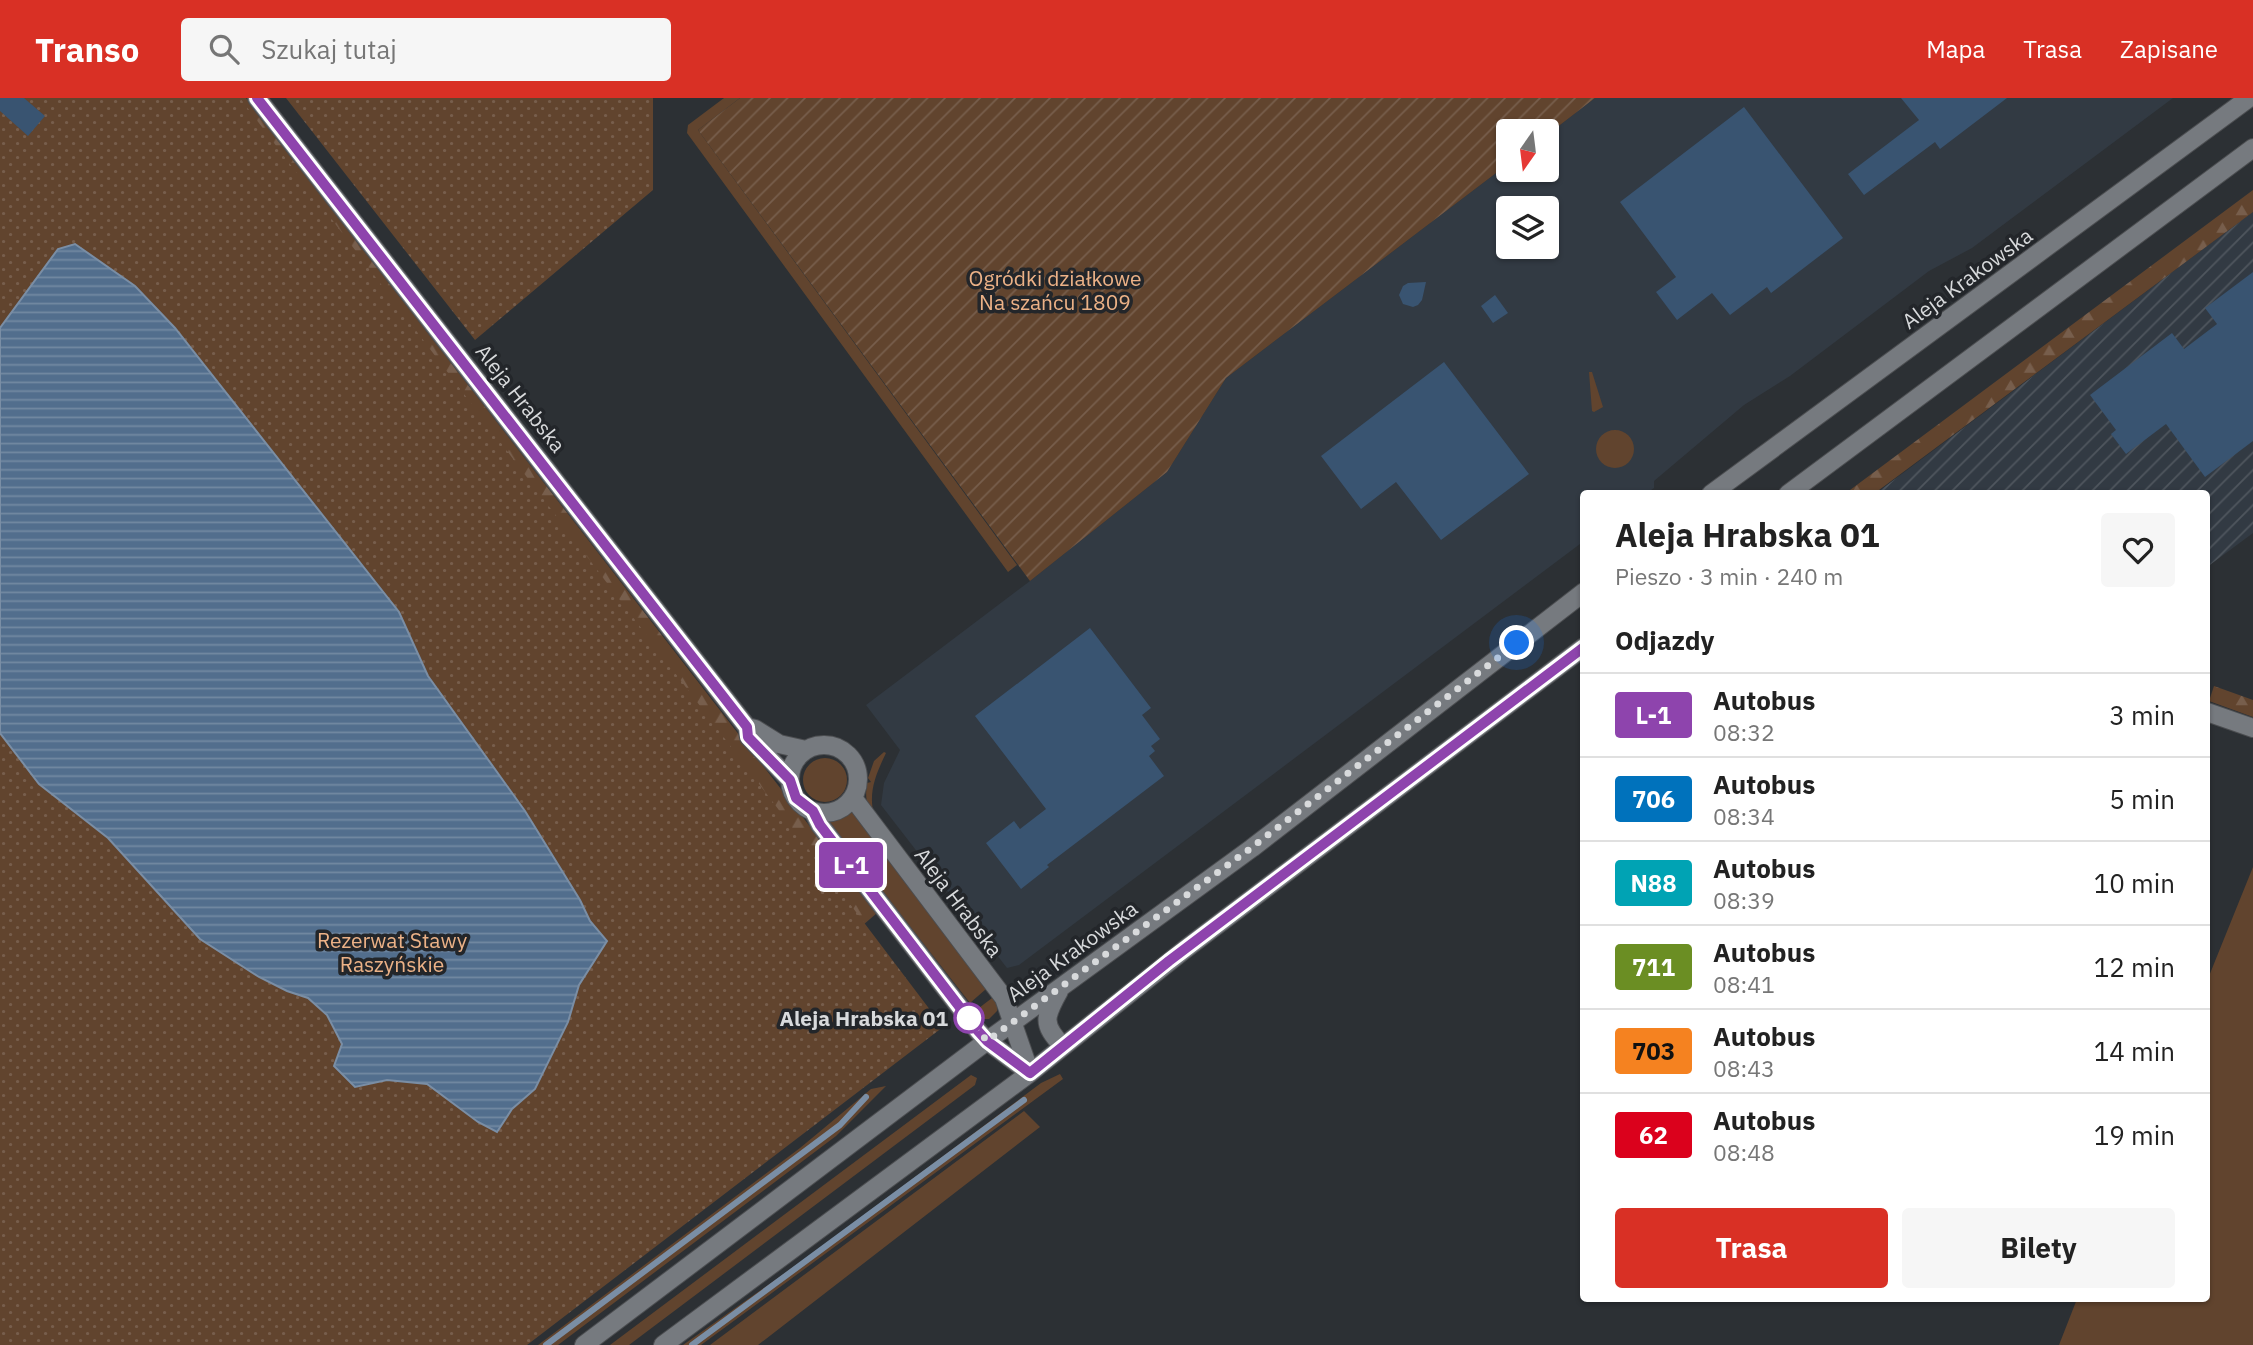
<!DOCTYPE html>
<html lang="pl">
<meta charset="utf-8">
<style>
body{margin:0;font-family:"IBM Plex Sans",sans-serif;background:#f6f6f6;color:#222;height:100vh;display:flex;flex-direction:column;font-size:26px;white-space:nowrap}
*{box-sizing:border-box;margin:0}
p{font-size:23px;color:#767676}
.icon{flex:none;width:38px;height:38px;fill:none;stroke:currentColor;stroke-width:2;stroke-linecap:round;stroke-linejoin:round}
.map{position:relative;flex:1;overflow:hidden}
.side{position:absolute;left:1580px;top:392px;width:630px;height:812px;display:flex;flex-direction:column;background:#fff;border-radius:7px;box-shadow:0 2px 5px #0004}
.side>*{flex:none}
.badge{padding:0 14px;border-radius:5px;font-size:24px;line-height:46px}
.needle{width:46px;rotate:194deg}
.fabs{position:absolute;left:1496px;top:21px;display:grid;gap:14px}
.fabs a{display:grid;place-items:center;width:63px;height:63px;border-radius:7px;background:#fff;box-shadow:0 2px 5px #0004;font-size:35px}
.you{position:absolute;width:35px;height:35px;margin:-18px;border:5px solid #fff;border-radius:50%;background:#1a73e8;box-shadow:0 0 0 10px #1a73e833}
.map>.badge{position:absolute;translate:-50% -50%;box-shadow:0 0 0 4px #fff}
h2{padding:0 35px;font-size:26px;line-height:63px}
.round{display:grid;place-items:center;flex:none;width:74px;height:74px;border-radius:7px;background:#f6f6f6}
.head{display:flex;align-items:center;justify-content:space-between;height:119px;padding:0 35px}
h1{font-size:33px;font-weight:800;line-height:52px}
.action{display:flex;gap:14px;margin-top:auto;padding:14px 35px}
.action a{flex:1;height:80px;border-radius:7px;background:#d93025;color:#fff;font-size:28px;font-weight:800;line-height:80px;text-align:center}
.action a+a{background:#f6f6f6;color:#222}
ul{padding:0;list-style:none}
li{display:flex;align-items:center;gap:21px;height:84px;padding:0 35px;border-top:2px solid #e0e0e0}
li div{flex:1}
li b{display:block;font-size:26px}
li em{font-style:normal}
li .badge{min-width:77px;font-weight:700;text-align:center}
header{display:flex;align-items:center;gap:42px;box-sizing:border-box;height:98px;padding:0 35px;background:#d93025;color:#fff}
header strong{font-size:33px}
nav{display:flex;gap:38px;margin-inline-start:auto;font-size:24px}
.search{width:490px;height:63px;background:#f6f6f6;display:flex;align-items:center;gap:18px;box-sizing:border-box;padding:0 24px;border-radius:7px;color:#767676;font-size:26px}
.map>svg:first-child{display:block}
.built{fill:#323a43;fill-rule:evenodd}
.industrial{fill:url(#industrial-furrows)}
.grass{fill:#61442e}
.forest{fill:url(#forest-firs)}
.park{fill:url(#park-dots)}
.garden{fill:url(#garden-furrows)}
.water{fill:url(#water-rules);stroke:#7a8ea5;stroke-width:2}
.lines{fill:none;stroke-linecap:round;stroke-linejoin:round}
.stream{stroke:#7a8ea5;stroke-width:6}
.building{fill:#395471}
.secondary-casing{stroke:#4c4e51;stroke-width:20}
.secondary{stroke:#767a7f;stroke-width:18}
.line-casing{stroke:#fff;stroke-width:16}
.line{stroke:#8e44ad;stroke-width:10}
.walk{stroke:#d8dadc;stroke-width:7;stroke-dasharray:0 12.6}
.stop-dot{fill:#fff;stroke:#8e44ad;stroke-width:3.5}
.labels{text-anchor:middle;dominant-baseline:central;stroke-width:7;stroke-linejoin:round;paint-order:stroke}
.park-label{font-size:21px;fill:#ecb287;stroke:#23262a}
.street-label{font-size:21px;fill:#d8dadc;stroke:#23262a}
.stop-label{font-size:21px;font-weight:bold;fill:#d8dadc;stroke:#23262a;text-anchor:end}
</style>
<header>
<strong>Transo</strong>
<div class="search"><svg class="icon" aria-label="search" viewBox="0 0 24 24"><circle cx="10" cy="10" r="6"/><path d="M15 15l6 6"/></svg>Szukaj tutaj</div>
<nav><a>Mapa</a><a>Trasa</a><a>Zapisane</a></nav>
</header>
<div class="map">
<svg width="2253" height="1247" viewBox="0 0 2253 1247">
<defs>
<pattern id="industrial-furrows" width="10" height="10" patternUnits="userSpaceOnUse" patternTransform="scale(1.75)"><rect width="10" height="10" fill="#323a43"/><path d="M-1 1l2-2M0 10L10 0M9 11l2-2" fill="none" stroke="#4f565e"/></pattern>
<pattern id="forest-firs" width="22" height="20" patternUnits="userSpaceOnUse" patternTransform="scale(1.75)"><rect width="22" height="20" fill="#61442e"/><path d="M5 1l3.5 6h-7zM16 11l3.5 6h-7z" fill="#775e4c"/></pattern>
<pattern id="park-dots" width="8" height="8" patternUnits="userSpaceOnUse" patternTransform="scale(1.75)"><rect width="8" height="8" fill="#61442e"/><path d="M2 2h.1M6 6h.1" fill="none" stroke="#775e4c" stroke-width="1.8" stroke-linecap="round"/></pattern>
<pattern id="garden-furrows" width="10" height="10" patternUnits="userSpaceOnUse" patternTransform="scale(1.75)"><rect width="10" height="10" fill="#61442e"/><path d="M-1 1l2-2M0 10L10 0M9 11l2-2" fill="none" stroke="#775e4c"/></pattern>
<pattern id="water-rules" width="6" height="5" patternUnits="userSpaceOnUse" patternTransform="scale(1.75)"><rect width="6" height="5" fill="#526e8d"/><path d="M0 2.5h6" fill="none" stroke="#7289a2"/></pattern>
</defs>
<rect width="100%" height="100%" fill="#2c3034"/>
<path class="built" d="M1595 0H2173L1972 150 1929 173 1790 278 1744 307 1654 383V390L1647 395 1584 396V443L1019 867 1007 870 881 707 884 685 900 652 866 607 1030 483 1167 374 1226 280 1508 66V72H1547V37ZM1508 110H1547V149H1508Z"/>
<path class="industrial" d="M2253 114V435L2207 469V396H1875Z"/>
<path class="grass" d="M724 0H740L698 32 1017 467 1008 474 687 35 688 27Z
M1589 274H1592L1603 309 1594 314 1592 313Z
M1596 351a19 19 0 1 1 38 0a19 19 0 1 1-38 0Z
M884 654 886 655C876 676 868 694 874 717 866 708 865 698 867 685L871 684 868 680 874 663Z
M803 682a22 22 0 1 1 44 0a22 22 0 1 1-44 0Z
M851 712 986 891 970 905 828 724 829 721Z
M2253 769V1247H2059L2077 1201 2207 1200V883Z
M992 900 997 906V913L989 921H984L975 913Z
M1060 976 1063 981 701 1247H683L809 1158 1041 985Z
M971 977 977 980 975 987 629 1247H610Z
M886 988 836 1038 558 1247H538L800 1050 871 991Z
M1024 1013 1040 1029 758 1247H710Z"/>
<path class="forest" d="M0 0H246L877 815 856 833Z
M2253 92V114L1875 395H1846Z
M2214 588 2253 602V619L2209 603Z"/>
<path class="park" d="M0 0H240L943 929 527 1247H0Z
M286 0H653V92L475 242Z"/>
<path class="garden" d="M740 0H1595L1547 37V33H1508V66L1226 280 1167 374 1030 483 698 32Z"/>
<path class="water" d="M75 146 135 188 175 230 399 514 428 578 525 713 580 802 590 823 607 843 579 887 568 924 535 991 512 1011 497 1034 478 1024 427 986 387 982 355 989 334 968 342 946 327 917 308 900 287 893 259 879 200 841 108 740 39 686 0 635V230L58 151Z"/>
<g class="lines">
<path class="stream" d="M546 1247 840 1027 866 999
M692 1247 1024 1002"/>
</g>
<path class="building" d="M0 0H24L45 18 28 38 0 13Z
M1901 0H2007L1940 51 1935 44 1864 97 1848 76 1919 22Z
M1744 9 1843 140 1771 195 1767 189 1730 217 1712 195 1677 222 1656 194 1676 179 1620 104Z
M2253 174V343L2205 379 2166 326 2126 356 2111 336 2116 332 2090 297 2172 235 2184 251 2217 226 2205 210Z
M1426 184 1422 202 1418 207 1413 209 1403 206 1399 197 1403 188 1408 185Z
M1495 197 1508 215 1493 225 1481 208Z
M1444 264 1529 376 1441 442 1396 384 1361 411 1321 358Z
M1090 530 1151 610 1142 617 1160 641 1151 648 1155 653 1149 658 1164 678 1047 767 1049 769 1021 791 986 745 1014 723 1020 731 1046 711 975 618Z"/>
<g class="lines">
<g class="secondary-casing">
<path id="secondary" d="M257 0 747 629 749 639 790 682
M1711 396 2249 0
M1788 396 2253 50
M2207 614 2253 630
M747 629 755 631 779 646 806 652
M790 681a34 34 0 1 1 68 0a34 34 0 1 1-68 0Z
M853 700 1004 900 1030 975
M813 713 820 727 978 933 987 943 1030 975
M1059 893C1045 918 1041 926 1063 948
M584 1247 987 943 1252 750 1584 494
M663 1247 1030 975 1184 852 1584 549"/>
</g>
<use href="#secondary" class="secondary"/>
</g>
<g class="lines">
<g class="line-casing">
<path id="line" d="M257 0 747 629 748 639 790 682 796 700 813 713 820 727 978 933 987 943 1030 975 1169 863 1584 549"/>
</g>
<use href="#line" class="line"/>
<path class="walk" d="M969 920 965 915 987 943 1251 750 1517 545"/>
</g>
<circle class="stop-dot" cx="969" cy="920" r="14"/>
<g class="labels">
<g class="park-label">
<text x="1055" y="180">Ogródki działkowe<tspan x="1055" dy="24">Na szańcu 1809</tspan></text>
<text x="392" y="842">Rezerwat Stawy<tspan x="392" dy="24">Raszyńskie</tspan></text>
</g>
<g class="street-label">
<text transform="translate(1967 180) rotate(-36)">Aleja Krakowska</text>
<text transform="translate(521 300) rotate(52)">Aleja Hrabska</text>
<text transform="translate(959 804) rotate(53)">Aleja Hrabska</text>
<text transform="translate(1072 853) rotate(-36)">Aleja Krakowska</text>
</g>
<g class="stop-label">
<text x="948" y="920">Aleja Hrabska 01</text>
</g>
</g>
</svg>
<div class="fabs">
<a><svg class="needle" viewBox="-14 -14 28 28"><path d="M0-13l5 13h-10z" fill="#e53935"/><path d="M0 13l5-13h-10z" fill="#767676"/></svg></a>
<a><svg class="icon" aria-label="layers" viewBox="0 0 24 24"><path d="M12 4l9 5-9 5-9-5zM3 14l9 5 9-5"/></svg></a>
</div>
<div class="you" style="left:1517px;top:545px"></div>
<b class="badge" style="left:851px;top:767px;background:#8e44ad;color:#fff">L-1</b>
<section class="side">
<div class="head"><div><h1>Aleja Hrabska 01</h1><p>Pieszo · 3 min · 240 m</p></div><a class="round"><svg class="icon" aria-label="heart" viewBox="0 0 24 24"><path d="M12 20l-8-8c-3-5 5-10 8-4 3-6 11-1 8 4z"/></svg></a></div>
<h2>Odjazdy</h2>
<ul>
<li><span class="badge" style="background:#8e44ad;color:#fff">L-1</span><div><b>Autobus</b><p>08:32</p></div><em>3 min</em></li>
<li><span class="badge" style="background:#0072bc;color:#fff">706</span><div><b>Autobus</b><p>08:34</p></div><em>5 min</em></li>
<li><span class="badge" style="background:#00a3b4;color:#fff">N88</span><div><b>Autobus</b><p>08:39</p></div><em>10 min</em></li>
<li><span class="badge" style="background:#6b8e23;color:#fff">711</span><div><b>Autobus</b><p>08:41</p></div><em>12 min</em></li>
<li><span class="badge" style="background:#f58220;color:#111">703</span><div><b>Autobus</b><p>08:43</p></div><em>14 min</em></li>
<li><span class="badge" style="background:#db011c;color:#fff">62</span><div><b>Autobus</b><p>08:48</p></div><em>19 min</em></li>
</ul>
<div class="action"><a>Trasa</a><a>Bilety</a></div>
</section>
</div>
